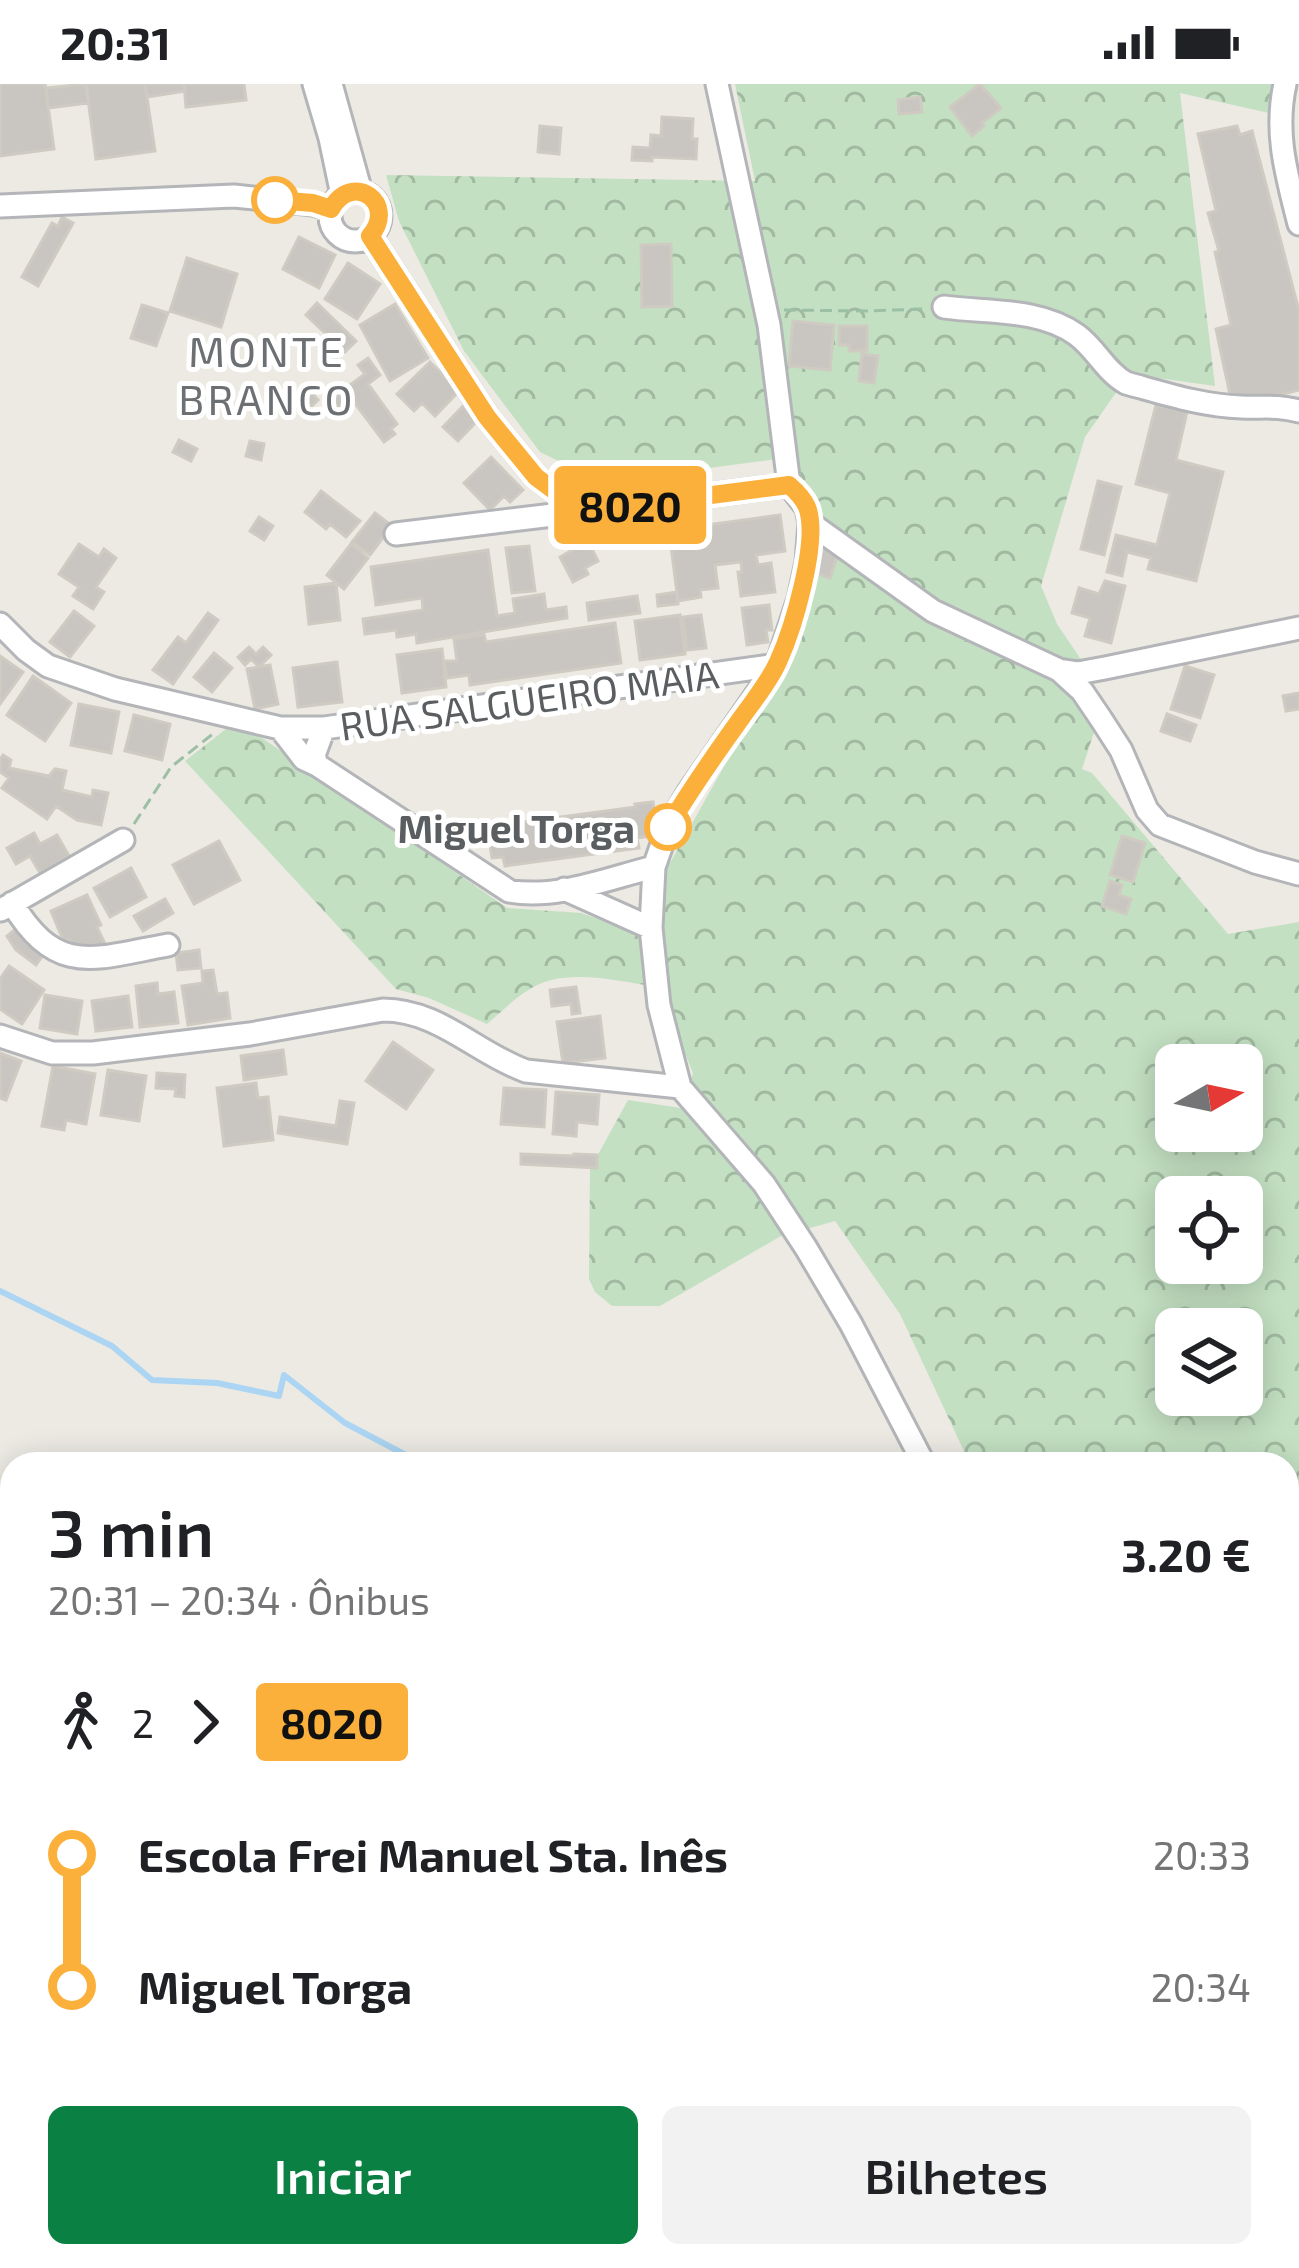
<!DOCTYPE html>
<html lang="pt">
<meta charset="utf-8">
<style>
body{margin:0;font-family:"Exo 2",sans-serif;background:#f2f2f2;color:#202124;height:100vh;display:flex;flex-direction:column;font-size:45px;white-space:nowrap}
*{box-sizing:border-box;margin:0}
p{font-size:39px;color:#757577}
.icon{flex:none;width:66px;height:66px;fill:none;stroke:currentColor;stroke-width:2;stroke-linecap:round;stroke-linejoin:round}
.map{position:relative;flex:1;overflow:hidden}
.panel{position:absolute;left:0px;top:1368px;width:1299px;height:816px;display:flex;flex-direction:column;background:#fff;border-radius:36px 36px 0 0;box-shadow:0 6px 30px #0003}
.panel>*{flex:none}
.badge{padding:0 24px;border-radius:9px;font-size:42px;line-height:78px}
.needle{width:78px;rotate:81deg}
.controls{position:absolute;left:1155px;top:960px;display:grid;gap:24px}
.controls a{display:grid;place-items:center;width:108px;height:108px;border-radius:18px;background:#fff;box-shadow:0 6px 30px #0003;font-size:60px}
.map>.badge{position:absolute;translate:-50% -50%;box-shadow:0 0 0 6px #fff}
.legs{display:flex;align-items:center;gap:18px;height:132px;padding:0 48px;font-size:39px}
.legs p{margin-inline-start:auto}
.headline{display:flex;align-items:center;justify-content:space-between;height:204px;padding:0 48px}
h1{font-size:66px;font-weight:600;line-height:90px}
.button{display:flex;gap:24px;margin-top:auto;padding:24px 48px}
.button a{flex:1;height:138px;border-radius:18px;background:#0b8043;color:#fff;font-size:48px;font-weight:600;line-height:138px;text-align:center}
.button a+a{background:#f2f2f2;color:#202124}
ul{padding:0 48px;list-style:none}
li{display:flex;align-items:center;gap:42px;height:132px;font-size:45px}
li i{display:grid;place-items:center;width:18px;height:100%;margin:0 15px;background:currentColor}
li i::after{content:'';width:30px;height:30px;margin:-15px;border:9px solid;border-radius:50%;background:#fff}
li p{margin-inline-start:auto}
li:first-child i{background:linear-gradient(#0000 50%,currentColor 0)}
li:last-child i{background:linear-gradient(currentColor 50%,#0000 0)}
.status{display:flex;justify-content:space-between;align-items:center;height:84px;padding:0 60px;background:#fff;direction:ltr}
.status svg{height:33px;fill:currentColor}
.map>svg:first-child{display:block}
.forest{fill:url(#forest-crowns);fill-rule:evenodd}
.lines{fill:none;stroke-linecap:round;stroke-linejoin:round}
.stream{stroke:#abd5f3;stroke-width:6}
.building{fill:#c9c6c1;stroke:#cfcbc2;stroke-width:3}
.minor-casing{stroke:#b3b5b8;stroke-width:27}
.path{stroke:#9cc0a6;stroke-width:3;stroke-dasharray:12 6;stroke-linecap:butt}
.minor{stroke:#fff;stroke-width:21}
.line-1-casing{stroke:#fff;stroke-width:27}
.line-1{stroke:#fbb03b;stroke-width:18}
.stop-1-dot{fill:#fff;stroke:#fbb03b;stroke-width:6}
.labels{text-anchor:middle;dominant-baseline:central;stroke-width:10;stroke-linejoin:round;paint-order:stroke}
.street-label{font-size:39px;fill:#5b5e61;stroke:#fff}
.stop-label{font-size:39px;font-weight:bold;fill:#5b5e61;stroke:#fff;text-anchor:end}
.neighbourhood-label{font-size:42px;letter-spacing:3px;fill:#6c7073;stroke:#fff}
</style>
<div class="status"><b>20:31</b><svg viewBox="0 0 49 12"><path d="M0 12V9h3v3zM5 12V6h3v6zM10 12V3h3v9zM15 12V0h3v12zM26 1h20v11H26zM47 4h2v5h-2z"/></svg></div>
<div class="map">
<svg width="1299" height="2184" viewBox="0 0 1299 2184">
<defs>
<pattern id="forest-crowns" width="20" height="18" patternUnits="userSpaceOnUse" patternTransform="scale(3)"><rect width="20" height="18" fill="#c3e0c2"/><path d="M2 6a3 3 0 1 1 6 0M12 15a3 3 0 1 1 6 0" fill="none" stroke="#a1b9a1"/></pattern>
</defs>
<rect width="100%" height="100%" fill="#eceae3"/>
<path class="forest" d="M735 0H1274L1269 29 1180 9 1215 302 1129 290 1085 353 1041 502 1057 540 1084 580 1101 627 1082 685 1092 689 1228 850 1299 838V1765L1287 1758V1380H970L900 1230 835 1137 781 1152 660 1222H612L595 1208 589 1195 590 1085 628 1016 681 1024 693 989 658 903C624 898 585 888 551 896 526 902 506 924 487 940L429 914 396 905 185 677 226 645 255 649 507 824 581 829 627 845 660 836 661 795 808 532 817 462 808 409 793 373 602 398 540 368 464 267 399 137 386 91 755 97ZM1176 981H1242V1047H1176ZM1176 1113H1242V1179H1176ZM1176 1245H1242V1311H1176Z
M12 1425V1619L0 1618V1427Z
M1010 2172H1132L1123 2180 1124 2184H1008Z"/>
<g class="lines">
<path class="stream" d="M0 1207 112 1262 152 1296 217 1299 279 1312 284 1291 345 1339 423 1380"/>
</g>
<path class="building" d="M0 0H45L54 65 0 72Z
M86 0H145L155 67 96 75Z
M86 0 88 19 48 24 46 4Z
M145 0H184L185 7 147 13Z
M184 0H244L246 16 186 23Z
M980 0 1001 24 982 39 984 42 972 52 950 23Z
M920 13 922 28 899 30 898 16Z
M662 33 693 35 692 55H697L696 75 652 73V77L632 76 633 63 650 64 651 51 661 52Z
M540 42 561 44 559 70 538 68Z
M1237 42 1240 51 1252 47 1299 227V306L1279 311 1280 318 1230 311 1216 245 1231 241 1215 168 1219 167 1208 129 1216 127 1198 50Z
M62 133 73 139 38 202 22 193 52 139 58 142Z
M299 153 335 171 319 204 283 185Z
M671 160 672 222 642 223 641 161Z
M187 174 237 190 221 243 170 227Z
M348 179 380 200 357 235 325 215Z
M317 219 356 257 345 268 306 231Z
M395 220 428 274 390 297 360 241Z
M142 221 168 229 156 262 131 254Z
M793 237 834 241 830 286 789 282Z
M839 242H867V267H849V261H839Z
M862 270 878 272 874 299 859 297Z
M368 274 380 291 368 300 397 340 391 345 395 350 384 358 354 318 340 328 331 315 365 290 358 281Z
M430 278 459 307 435 332 422 319 414 327 397 310Z
M311 308 318 316 303 331 296 323Z
M1156 321 1187 328 1176 376 1223 388 1196 497 1148 485 1151 474 1127 468 1122 492 1107 488 1116 451 1157 461 1170 409 1136 400Z
M463 322 478 336 458 357 443 343Z
M179 356 197 365 191 377 173 368Z
M250 357 264 360 261 376 246 372Z
M491 373 523 406 510 418 504 412 490 426 464 399Z
M1098 397 1121 403 1104 471 1081 465Z
M321 407 360 437 346 453 330 440 326 445 305 428Z
M375 429 392 442 370 471 352 458Z
M780 431 785 467 756 471 758 481 771 479 775 508 741 512 738 488H742L741 478 715 481 718 504 700 506 701 513 678 517 669 446Z
M259 433 273 442 264 456 250 447Z
M588 457 598 477 585 484 588 490 573 498 560 473Z
M79 460 99 473 104 465 116 474 96 503 104 508 93 525 73 512 79 503 59 490Z
M351 460 368 474 344 505 327 491Z
M529 462 535 507 512 509 506 464Z
M824 462 839 467 830 494 815 489Z
M488 466 497 532 515 529 513 515 544 510 546 526 566 523 567 534 417 559 416 550 397 553 396 546 365 550 363 535 423 526 422 514 376 521 371 483Z
M1105 497 1125 502 1111 559 1085 552 1090 534 1072 529 1079 504 1099 510Z
M336 499 340 536 309 540 305 503Z
M677 508 678 520 658 522 657 511Z
M637 512 640 529 589 536 587 519Z
M769 521 772 546H766L768 558 747 561 742 524Z
M74 527 94 542 70 573 50 558Z
M208 529 218 536 173 600 153 586 178 553 186 559Z
M680 531 685 570 640 576 635 537Z
M701 531 706 564 687 566 683 533Z
M615 539 621 579 470 601 469 591 447 594 444 577H457L454 555 484 551 486 558Z
M249 563 256 570 263 563 271 571 259 583 251 575 245 581 238 573Z
M442 565 446 603 402 609 397 571Z
M214 569 232 584 212 608 194 593Z
M0 572 23 588 0 620Z
M337 578 342 618 298 623 293 584Z
M270 581 278 620 255 625 247 585Z
M1185 582 1214 591 1200 634 1171 625Z
M33 592 71 619 45 657 7 631Z
M1299 609V625L1286 627 1283 612Z
M79 620 119 628 111 669 71 661Z
M1167 630 1196 641 1190 657 1161 647Z
M134 631 170 640 162 676 125 667Z
M3 671 11 676 9 684 49 692 55 685 66 687 62 706 92 713 93 706 108 709 101 741 77 736 56 722 47 735 2 704 9 694 0 688V676Z
M653 718 655 734 650 735 653 752 637 754 639 764 505 782 503 773 492 774 489 754 472 757 471 745 636 723 635 720Z
M34 749 40 760 57 751 69 772 40 789 30 772 16 780 7 764Z
M1122 752 1145 759 1133 798 1110 791Z
M219 757 240 796 194 820 173 781Z
M131 784 146 813 110 833 94 804Z
M1110 797 1122 801 1119 811 1131 815 1126 830 1102 822Z
M87 811 101 841 97 843 105 860 77 873 69 856 64 858 51 827Z
M165 815 173 829 143 847 134 832Z
M17 844 46 867 36 881 16 866 7 852Z
M199 866 201 884 178 886 176 869Z
M9 882 44 906 22 940 0 925V895Z
M213 886 217 910 227 909 230 934 188 941 182 902 203 899 202 887Z
M157 899 158 910 174 908 178 939 140 943 136 902Z
M576 903 580 929 572 930 571 920 552 922 550 906Z
M45 911 82 917 77 950 40 944Z
M128 912 132 943 96 947 92 917Z
M600 932 605 974 563 979 557 938Z
M393 958 433 986 406 1025 366 997Z
M283 966 286 990 244 996 241 972Z
M0 969 21 977 6 1016 0 1014Z
M53 982 95 990 86 1040 66 1036 64 1046 42 1042Z
M108 986 146 992 139 1037 101 1031Z
M157 989 185 991 184 1013 175 1012 176 1005 156 1004Z
M256 999 258 1014 268 1013 273 1056 224 1062 217 1004Z
M504 1004 546 1006 544 1043 501 1040Z
M556 1008 599 1011 597 1040 577 1038 576 1052 553 1050Z
M340 1017 354 1019 347 1060 278 1049 280 1033 336 1042Z
M521 1070 574 1072V1070L597 1071V1084L521 1080Z
M1299 2071V2116L1287 2106V2086Z
M88 2172H116L122 2184H94Z
M263 2172H287L294 2184H270Z
M427 2172H467L466 2184H426Z
M514 2172H557L556 2183 514 2178Z
M570 2172H636L635 2184H569Z
M1218 2172H1250L1259 2180 1256 2184H1207Z"/>
<g class="lines">
<g class="minor-casing">
<path id="minor" d="M314 0 330 54 342 111
M331 0 361 108
M717 0 769 241 789 401
M1285 0C1274 50 1287 92 1299 140
M330 132a25 25 0 1 1 50 0a25 25 0 1 1-50 0Z
M0 122 234 112 313 120 331 125
M370 152 487 333 536 393 567 416 595 426 789 401
M944 223C987 229 1040 224 1077 251 1096 265 1106 288 1126 299 1163 309 1202 322 1241 323 1264 324 1276 321 1299 327
M789 401 807 424 810 439 807 478 799 515 777 581 689 708 668 743 654 783 651 844 659 921 680 1003 764 1100 806 1164 851 1240 924 1380
M810 439 933 527 1059 586 1082 607 1101 635 1121 666 1147 726 1160 741 1255 778 1299 790
M396 450 586 427
M0 540 26 566 48 582 115 605 280 644H324L777 581
M1059 586 1078 589 1105 584 1299 544
M280 644 304 675 317 681
M324 644 314 671 317 681 509 807C556 816 609 794 654 783
M564 805 651 844
M12 819C57 894 95 874 168 861
M1 826 123 756
M0 952 52 969H93L250 950 383 926C439 926 476 969 526 987L680 1003
M1287 1791 1299 1799
M489 2172 493 2184
M184 2184 204 2172
M773 2184 775 2172"/>
</g>
<path class="path" d="M784 226 867 227 924 225
M134 740 171 683 214 649
M1287 1564 1299 1565"/>
<use href="#minor" class="minor"/>
</g>
<g class="lines">
<g class="line-1-casing">
<path id="line-1" d="M275 116 313 119 331 125C353 86 398 120 370 152L487 333 536 393 567 416 595 426 789 401C796 407 803 414 807 423 820 456 793 545 778 578 769 598 754 616 742 633 716 669 691 705 668 743"/>
</g>
<use href="#line-1" class="line-1"/>
</g>
<g class="stop-1-dot">
<circle cx="275" cy="116" r="21"/>
<circle cx="668" cy="743" r="21"/>
</g>
<g class="labels">
<g class="street-label">
<text transform="translate(529 615) rotate(-8)">RUA SALGUEIRO MAIA</text>
</g>
<g class="stop-label">
<text x="635" y="743">Miguel Torga</text>
</g>
<g class="neighbourhood-label">
<text x="267" y="266">MONTE<tspan x="267" dy="48">BRANCO</tspan></text>
</g>
</g>
</svg>
<div class="controls">
<a><svg class="needle" viewBox="-14 -14 28 28"><path d="M0-13l5 13h-10z" fill="#e53935"/><path d="M0 13l5-13h-10z" fill="#757577"/></svg></a>
<a><svg class="icon" aria-label="locate" viewBox="0 0 24 24"><circle cx="12" cy="12" r="6"/><path d="M12 2v4M12 18v4M2 12h4M18 12h4"/></svg></a>
<a><svg class="icon" aria-label="layers" viewBox="0 0 24 24"><path d="M12 4l9 5-9 5-9-5zM3 14l9 5 9-5"/></svg></a>
</div>
<b class="badge" style="left:630px;top:421px;background:#fbb03b;color:#111">8020</b>
<section class="panel">
<div class="headline"><div><h1>3 min</h1><p>20:31 – 20:34 · Ônibus</p></div><b>3.20 €</b></div>
<div class="legs"><svg class="icon" aria-label="walk" viewBox="0 0 24 24"><circle cx="13" cy="4" r="2"/><path d="M13 8l-2 6 4 7M11 14l-3 7M7 12l3-4h3l4 4"/></svg>2<svg class="icon" aria-label="forward" viewBox="0 0 24 24"><path d="M9 5l7 7-7 7"/></svg><b class="badge" style="background:#fbb03b;color:#111">8020</b></div>
<ul>
<li><i style="color:#fbb03b"></i><b>Escola Frei Manuel Sta. Inês</b><p>20:33</p></li>
<li><i style="color:#fbb03b"></i><b>Miguel Torga</b><p>20:34</p></li>
</ul>
<div class="button"><a>Iniciar</a><a>Bilhetes</a></div>
</section>
</div>
